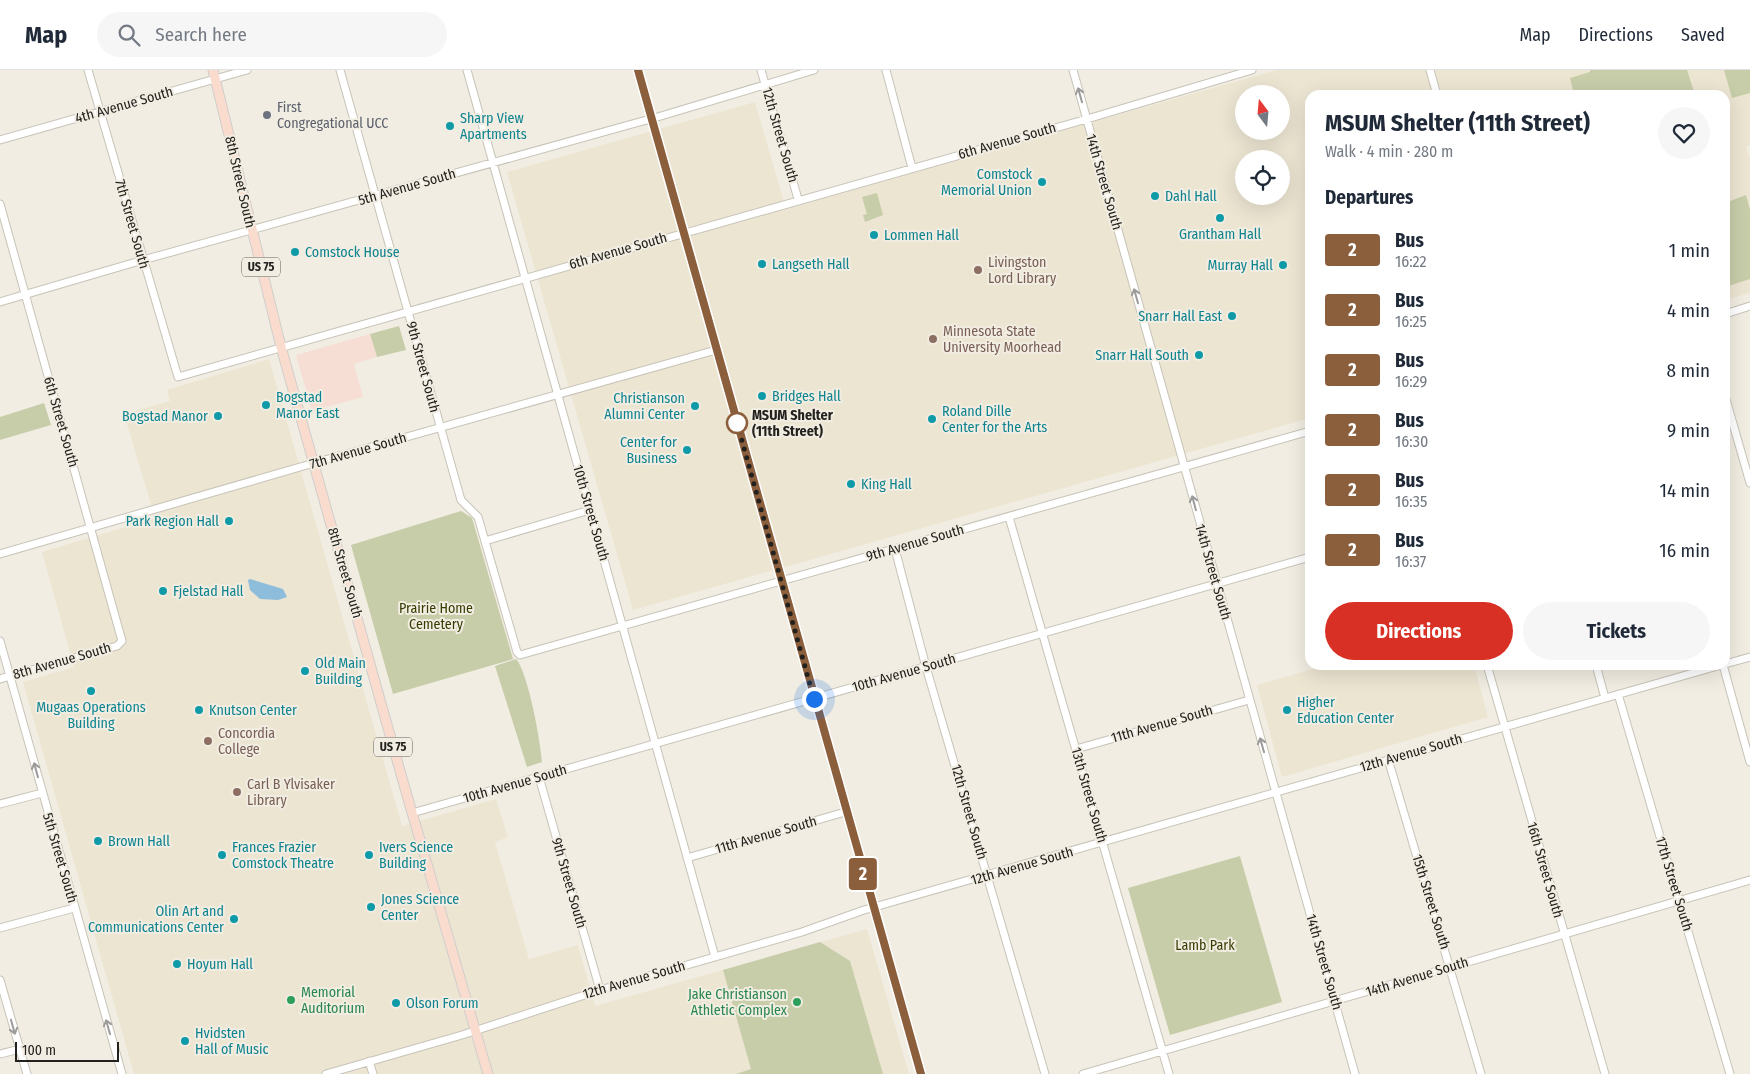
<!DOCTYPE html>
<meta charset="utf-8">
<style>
body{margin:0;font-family:"Fira Sans Condensed",sans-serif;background:#f6f6f7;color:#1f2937;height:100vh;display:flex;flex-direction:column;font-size:19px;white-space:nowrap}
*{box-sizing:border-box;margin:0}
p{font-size:16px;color:#747a83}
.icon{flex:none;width:28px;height:28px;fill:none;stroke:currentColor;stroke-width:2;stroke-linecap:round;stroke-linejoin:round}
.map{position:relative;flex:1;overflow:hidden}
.panel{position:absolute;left:1305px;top:20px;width:425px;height:580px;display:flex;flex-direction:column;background:#fff;border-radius:15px;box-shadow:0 5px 20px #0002}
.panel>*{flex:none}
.badge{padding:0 10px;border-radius:4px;font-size:18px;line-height:32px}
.needle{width:32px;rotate:344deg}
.tools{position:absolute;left:1235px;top:15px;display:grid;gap:10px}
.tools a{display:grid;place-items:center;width:55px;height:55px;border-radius:50%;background:#fff;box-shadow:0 5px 20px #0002;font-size:25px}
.scale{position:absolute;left:15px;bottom:12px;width:104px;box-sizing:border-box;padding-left:5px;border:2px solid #23211d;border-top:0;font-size:14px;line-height:18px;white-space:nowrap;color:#23211d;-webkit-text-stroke:4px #f2ede2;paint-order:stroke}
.you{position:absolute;width:25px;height:25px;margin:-12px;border:4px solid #fff;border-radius:50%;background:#1a73e8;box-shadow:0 0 0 8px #1a73e833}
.map>.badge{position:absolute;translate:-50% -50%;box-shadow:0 0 0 2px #fff}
h2{padding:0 20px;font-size:19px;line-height:45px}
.round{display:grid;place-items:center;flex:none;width:52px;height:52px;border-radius:26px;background:#f6f6f7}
.summary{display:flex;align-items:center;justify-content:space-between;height:85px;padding:0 20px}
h1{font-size:24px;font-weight:700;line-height:38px}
.cta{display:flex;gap:10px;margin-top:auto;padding:10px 20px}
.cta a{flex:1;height:58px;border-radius:30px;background:#d93025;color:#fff;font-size:20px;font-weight:700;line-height:58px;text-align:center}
.cta a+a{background:#f6f6f7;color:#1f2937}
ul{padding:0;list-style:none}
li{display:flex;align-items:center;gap:15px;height:60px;padding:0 20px}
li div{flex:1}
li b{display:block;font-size:19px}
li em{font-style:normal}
li .badge{min-width:55px;font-weight:700;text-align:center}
header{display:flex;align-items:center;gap:30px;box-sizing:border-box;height:70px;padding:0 25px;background:#fff;border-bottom:1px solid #e0e1e3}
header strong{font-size:24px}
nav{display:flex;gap:28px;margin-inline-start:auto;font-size:18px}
.search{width:350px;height:45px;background:#f6f6f7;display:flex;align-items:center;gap:12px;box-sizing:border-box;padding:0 18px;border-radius:28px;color:#747a83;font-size:19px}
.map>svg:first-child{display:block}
.commercial{fill:#f6ded4}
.built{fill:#ece5d2;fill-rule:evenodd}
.green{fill:#c7cda9}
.water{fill:#8dbddb}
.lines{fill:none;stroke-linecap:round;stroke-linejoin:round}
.minor-casing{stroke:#c7c3b8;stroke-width:9}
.major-casing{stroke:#cfcecd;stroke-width:11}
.minor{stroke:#fff;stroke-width:7}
.major{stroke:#f9dccd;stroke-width:9}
.oneway{stroke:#9c9b99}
.line-casing{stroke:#fff;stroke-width:11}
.line{stroke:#8b5e3c;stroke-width:8}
.walk{stroke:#23211d;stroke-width:5;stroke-dasharray:0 9}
.worship-dot{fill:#6b7280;stroke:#f2ede2;stroke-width:2}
.culture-dot{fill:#0f9aa8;stroke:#f2ede2;stroke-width:2}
.education-dot{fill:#8d6e63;stroke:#f2ede2;stroke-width:2}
.stop-dot{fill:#fff;stroke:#8b5e3c;stroke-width:2.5}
.leisure-dot{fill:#2e9e5b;stroke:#f2ede2;stroke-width:2}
.labels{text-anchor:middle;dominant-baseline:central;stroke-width:4;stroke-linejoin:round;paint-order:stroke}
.shield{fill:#f2ede2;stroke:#615e58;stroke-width:1}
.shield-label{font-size:12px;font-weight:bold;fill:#23211d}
.street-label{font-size:14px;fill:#23211d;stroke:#f2ede2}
.worship-label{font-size:14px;fill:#5b616d;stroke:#f2ede2;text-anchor:start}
.culture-label{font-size:14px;fill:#0d838f;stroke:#f2ede2;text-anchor:start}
.education-label{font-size:14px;fill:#785e54;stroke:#f2ede2;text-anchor:start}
.stop-label{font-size:14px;font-weight:bold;fill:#23211d;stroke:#f2ede2;text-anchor:start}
.park-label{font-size:14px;fill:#363c00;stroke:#f2ede2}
.leisure-label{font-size:14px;fill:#27864d;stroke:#f2ede2;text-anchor:start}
</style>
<header>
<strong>Map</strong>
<div class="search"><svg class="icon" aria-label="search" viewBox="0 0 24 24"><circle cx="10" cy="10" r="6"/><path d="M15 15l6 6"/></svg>Search here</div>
<nav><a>Map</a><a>Directions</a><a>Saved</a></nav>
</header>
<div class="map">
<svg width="1750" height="1004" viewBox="0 0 1750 1004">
<rect width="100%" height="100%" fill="#f2ede2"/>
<path class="commercial" d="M370 264 377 287 354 294 363 327 312 341 296 285Z"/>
<path class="built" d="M1276 0H1750V75L1746 76 1750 89V223L1725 230V25H1310V348L633 540 507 102 755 32 786 139ZM1244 24H1281V61H1244ZM1244 89H1281V126H1244Z
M269 289 402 756 496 729 508 767 495 772 529 889 578 875 595 936 867 859 909 1004H134L23 612 74 597 42 482 155 448 124 344 170 331 167 320Z
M1327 595H1474L1488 647 1282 707 1257 615Z"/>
<path class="green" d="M1590 0H1687L1695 25H1574L1570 8 1590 2Z
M1724 0H1750V23L1732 28Z
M877 123 883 145 865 152 863 145 867 144 862 127Z
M1746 125 1750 140V209L1725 217V133Z
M399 256 406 280 377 287 370 264Z
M44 333 51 355 0 370V347Z
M461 441 472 448 513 589 393 624 351 475Z
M516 589C528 602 541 673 542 692L527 697 495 596Z
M1240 786 1282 932 1170 965 1128 818Z
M820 872 850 891 883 1004H736L751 999 723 900Z"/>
<path class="water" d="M250 509 283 519 287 527 278 530 260 529 250 520 248 510Z"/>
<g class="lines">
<g class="minor-casing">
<path id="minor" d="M88 0 178 307 1087 49 1252 0
M340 0 461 430 478 447 517 582 520 585 1310 361
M467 0 715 887
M638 0C732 335 825 670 921 1004
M761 0 798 129
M886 0 912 98
M1073 0 1355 1004
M1430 0 1437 25
M0 70 247 0
M0 134 122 571 117 576 0 609
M0 232 143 190 661 46 814 0
M1725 244 1750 236
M1725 326 1750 413
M1009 447 1169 1004
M485 471 590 440
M895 479 926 597 1045 1004
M0 484 314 393 716 280
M0 571 122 1004
M1725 594 1750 587
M1487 595 1605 1004
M1596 595 1605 628
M1723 595 1750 692
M1618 624 1730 1004
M1076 679 1249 630
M1388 689 1481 1004
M539 707 600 920
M0 734 42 723
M412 743 1310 487
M687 788 845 742
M0 858 74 838
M0 910 27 1004
M0 984 20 979
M369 991 373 1004
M326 1004 462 965 600 920 802 862 864 840 1721 595
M1083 1004 1750 810"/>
</g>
<g class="major-casing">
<path id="major" d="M213 0 281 277 404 715 488 1004"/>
</g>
<use href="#minor" class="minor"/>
<use href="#major" class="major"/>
</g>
<defs><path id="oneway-shaft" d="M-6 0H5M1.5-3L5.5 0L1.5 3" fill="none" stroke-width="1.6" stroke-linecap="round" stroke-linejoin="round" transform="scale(1.25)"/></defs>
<g class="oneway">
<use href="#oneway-shaft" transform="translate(1080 25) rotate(-106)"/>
<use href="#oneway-shaft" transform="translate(1136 226) rotate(-106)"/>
<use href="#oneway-shaft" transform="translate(1194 433) rotate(-105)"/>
<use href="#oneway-shaft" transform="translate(1262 675) rotate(-106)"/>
<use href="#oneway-shaft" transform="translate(36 700) rotate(-105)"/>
<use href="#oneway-shaft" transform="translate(13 957) rotate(74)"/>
<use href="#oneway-shaft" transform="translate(108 957) rotate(-106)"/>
</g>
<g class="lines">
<g class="line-casing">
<path id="line" d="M638 0 921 1004"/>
</g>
<use href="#line" class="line"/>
<path class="walk" d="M737 353 814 629"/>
</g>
<circle class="worship-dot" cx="267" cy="45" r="5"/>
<g class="culture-dot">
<circle cx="450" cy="56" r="5"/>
<circle cx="1042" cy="112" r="5"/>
<circle cx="1155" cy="126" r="5"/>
<circle cx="1220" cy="148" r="5"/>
<circle cx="874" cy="165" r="5"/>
<circle cx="295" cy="182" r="5"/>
<circle cx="762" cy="194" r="5"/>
<circle cx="1283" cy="195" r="5"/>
<circle cx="1232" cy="246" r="5"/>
<circle cx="1199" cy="285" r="5"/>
<circle cx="762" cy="326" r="5"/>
<circle cx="266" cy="335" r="5"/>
<circle cx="695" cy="336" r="5"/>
<circle cx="218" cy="346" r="5"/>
<circle cx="932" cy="349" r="5"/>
<circle cx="687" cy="380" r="5"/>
<circle cx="851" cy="414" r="5"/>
<circle cx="229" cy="451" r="5"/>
<circle cx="163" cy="521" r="5"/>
<circle cx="305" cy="601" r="5"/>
<circle cx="91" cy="621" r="5"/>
<circle cx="199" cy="640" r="5"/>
<circle cx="1287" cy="640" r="5"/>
<circle cx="98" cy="771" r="5"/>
<circle cx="222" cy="785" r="5"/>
<circle cx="369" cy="785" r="5"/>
<circle cx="371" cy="837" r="5"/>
<circle cx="234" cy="849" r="5"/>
<circle cx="177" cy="894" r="5"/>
<circle cx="396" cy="933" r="5"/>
<circle cx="185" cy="971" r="5"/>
</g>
<g class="education-dot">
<circle cx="978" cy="200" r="5"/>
<circle cx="933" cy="269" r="5"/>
<circle cx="208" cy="671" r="5"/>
<circle cx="237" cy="722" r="5"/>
</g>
<circle class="stop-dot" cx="737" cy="353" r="10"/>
<g class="leisure-dot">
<circle cx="291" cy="930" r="5"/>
<circle cx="797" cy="932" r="5"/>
</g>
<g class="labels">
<g class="shield">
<rect x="242" y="187.5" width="38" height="19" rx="4"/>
<rect x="374" y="667.5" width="38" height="19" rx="4"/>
</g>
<g class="shield-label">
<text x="261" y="197">US 75</text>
<text x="393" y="677">US 75</text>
</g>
<g class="street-label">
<text transform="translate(124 35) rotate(-16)">4th Avenue South</text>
<text transform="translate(780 65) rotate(74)">12th Street South</text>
<text transform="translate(1007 71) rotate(-16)">6th Avenue South</text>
<text transform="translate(240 112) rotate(77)">8th Street South</text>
<text transform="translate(1104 112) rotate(74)">14th Street South</text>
<text transform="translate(407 117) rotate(-16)">5th Avenue South</text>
<text transform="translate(132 154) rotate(74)">7th Street South</text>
<text transform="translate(618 181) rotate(-16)">6th Avenue South</text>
<text transform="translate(423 297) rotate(75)">9th Street South</text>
<text transform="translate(61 352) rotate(74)">6th Street South</text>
<text transform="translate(358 381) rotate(-16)">7th Avenue South</text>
<text transform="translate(591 443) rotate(74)">10th Street South</text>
<text transform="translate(915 473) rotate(-16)">9th Avenue South</text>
<text transform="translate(1213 502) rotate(74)">14th Street South</text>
<text transform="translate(345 503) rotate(74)">8th Street South</text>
<text transform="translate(62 591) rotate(-16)">8th Avenue South</text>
<text transform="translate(904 603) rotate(-16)">10th Avenue South</text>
<text transform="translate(1162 654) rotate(-16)">11th Avenue South</text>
<text transform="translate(1411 683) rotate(-16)">12th Avenue South</text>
<text transform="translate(515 714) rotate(-16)">10th Avenue South</text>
<text transform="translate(1089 725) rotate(74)">13th Street South</text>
<text transform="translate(969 742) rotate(74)">12th Street South</text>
<text transform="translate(766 765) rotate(-16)">11th Avenue South</text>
<text transform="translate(60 788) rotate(74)">5th Street South</text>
<text transform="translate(1022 796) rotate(-16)">12th Avenue South</text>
<text transform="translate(1545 800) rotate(74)">16th Street South</text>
<text transform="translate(569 813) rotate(74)">9th Street South</text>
<text transform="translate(1674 814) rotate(73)">17th Street South</text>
<text transform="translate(1431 832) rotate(73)">15th Street South</text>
<text transform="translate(1324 892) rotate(74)">14th Street South</text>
<text transform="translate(1417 907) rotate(-17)">14th Avenue South</text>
<text transform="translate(634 910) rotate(-16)">12th Avenue South</text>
</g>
<g class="worship-label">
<text x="277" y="37">First<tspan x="277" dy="16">Congregational UCC</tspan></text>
</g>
<g class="culture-label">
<text x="460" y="48">Sharp View<tspan x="460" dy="16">Apartments</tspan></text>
<text x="1032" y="104" text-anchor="end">Comstock<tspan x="1032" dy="16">Memorial Union</tspan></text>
<text x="1165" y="126">Dahl Hall</text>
<text x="1220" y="164" text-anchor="middle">Grantham Hall</text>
<text x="884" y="165">Lommen Hall</text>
<text x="305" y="182">Comstock House</text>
<text x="772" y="194">Langseth Hall</text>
<text x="1273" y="195" text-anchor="end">Murray Hall</text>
<text x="1222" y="246" text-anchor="end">Snarr Hall East</text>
<text x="1189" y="285" text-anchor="end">Snarr Hall South</text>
<text x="772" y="326">Bridges Hall</text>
<text x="276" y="327">Bogstad<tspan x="276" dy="16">Manor East</tspan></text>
<text x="685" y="328" text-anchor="end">Christianson<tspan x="685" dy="16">Alumni Center</tspan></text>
<text x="942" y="341">Roland Dille<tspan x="942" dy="16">Center for the Arts</tspan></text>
<text x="208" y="346" text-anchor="end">Bogstad Manor</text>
<text x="677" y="372" text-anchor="end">Center for<tspan x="677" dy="16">Business</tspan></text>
<text x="861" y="414">King Hall</text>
<text x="219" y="451" text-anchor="end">Park Region Hall</text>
<text x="173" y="521">Fjelstad Hall</text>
<text x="315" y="593">Old Main<tspan x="315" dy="16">Building</tspan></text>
<text x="1297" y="632">Higher<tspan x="1297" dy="16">Education Center</tspan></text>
<text x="91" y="637" text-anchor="middle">Mugaas Operations<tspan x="91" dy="16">Building</tspan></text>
<text x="209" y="640">Knutson Center</text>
<text x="108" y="771">Brown Hall</text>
<text x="232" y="777">Frances Frazier<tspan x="232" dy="16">Comstock Theatre</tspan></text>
<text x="379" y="777">Ivers Science<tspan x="379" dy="16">Building</tspan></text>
<text x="381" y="829">Jones Science<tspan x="381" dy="16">Center</tspan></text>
<text x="224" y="841" text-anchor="end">Olin Art and<tspan x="224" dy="16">Communications Center</tspan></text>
<text x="187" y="894">Hoyum Hall</text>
<text x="406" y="933">Olson Forum</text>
<text x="195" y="963">Hvidsten<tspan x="195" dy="16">Hall of Music</tspan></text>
</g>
<g class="education-label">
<text x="988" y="192">Livingston<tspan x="988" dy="16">Lord Library</tspan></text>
<text x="943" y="261">Minnesota State<tspan x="943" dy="16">University Moorhead</tspan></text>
<text x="218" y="663">Concordia<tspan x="218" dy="16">College</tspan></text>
<text x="247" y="714">Carl B Ylvisaker<tspan x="247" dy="16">Library</tspan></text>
</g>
<g class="stop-label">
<text x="752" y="345">MSUM Shelter<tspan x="752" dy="16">(11th Street)</tspan></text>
</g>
<g class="park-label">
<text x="436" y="538">Prairie Home<tspan x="436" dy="16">Cemetery</tspan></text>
<text x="1205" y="875">Lamb Park</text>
</g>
<g class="leisure-label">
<text x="301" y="922">Memorial<tspan x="301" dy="16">Auditorium</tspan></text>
<text x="787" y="924" text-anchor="end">Jake Christianson<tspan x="787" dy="16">Athletic Complex</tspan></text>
</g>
</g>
</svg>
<div class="tools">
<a><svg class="needle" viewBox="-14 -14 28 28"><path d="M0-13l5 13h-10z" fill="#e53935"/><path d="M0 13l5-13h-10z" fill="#747a83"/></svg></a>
<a><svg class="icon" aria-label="locate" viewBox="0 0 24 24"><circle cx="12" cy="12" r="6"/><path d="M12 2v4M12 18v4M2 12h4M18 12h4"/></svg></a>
</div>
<div class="scale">100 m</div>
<div class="you" style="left:814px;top:629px"></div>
<b class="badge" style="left:863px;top:804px;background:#8b5e3c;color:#fff">2</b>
<section class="panel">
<div class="summary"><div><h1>MSUM Shelter (11th Street)</h1><p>Walk · 4 min · 280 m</p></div><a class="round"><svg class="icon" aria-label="heart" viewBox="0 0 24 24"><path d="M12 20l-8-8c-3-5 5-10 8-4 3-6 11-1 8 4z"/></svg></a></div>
<h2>Departures</h2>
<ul>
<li><span class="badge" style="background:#8b5e3c;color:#fff">2</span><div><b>Bus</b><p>16:22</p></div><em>1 min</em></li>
<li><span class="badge" style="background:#8b5e3c;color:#fff">2</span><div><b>Bus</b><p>16:25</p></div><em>4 min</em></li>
<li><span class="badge" style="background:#8b5e3c;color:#fff">2</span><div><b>Bus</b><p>16:29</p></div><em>8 min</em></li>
<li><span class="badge" style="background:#8b5e3c;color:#fff">2</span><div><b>Bus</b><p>16:30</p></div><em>9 min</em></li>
<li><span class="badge" style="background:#8b5e3c;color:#fff">2</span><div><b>Bus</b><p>16:35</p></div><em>14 min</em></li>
<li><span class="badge" style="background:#8b5e3c;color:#fff">2</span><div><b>Bus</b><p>16:37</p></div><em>16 min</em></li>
</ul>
<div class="cta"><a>Directions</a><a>Tickets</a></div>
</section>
</div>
